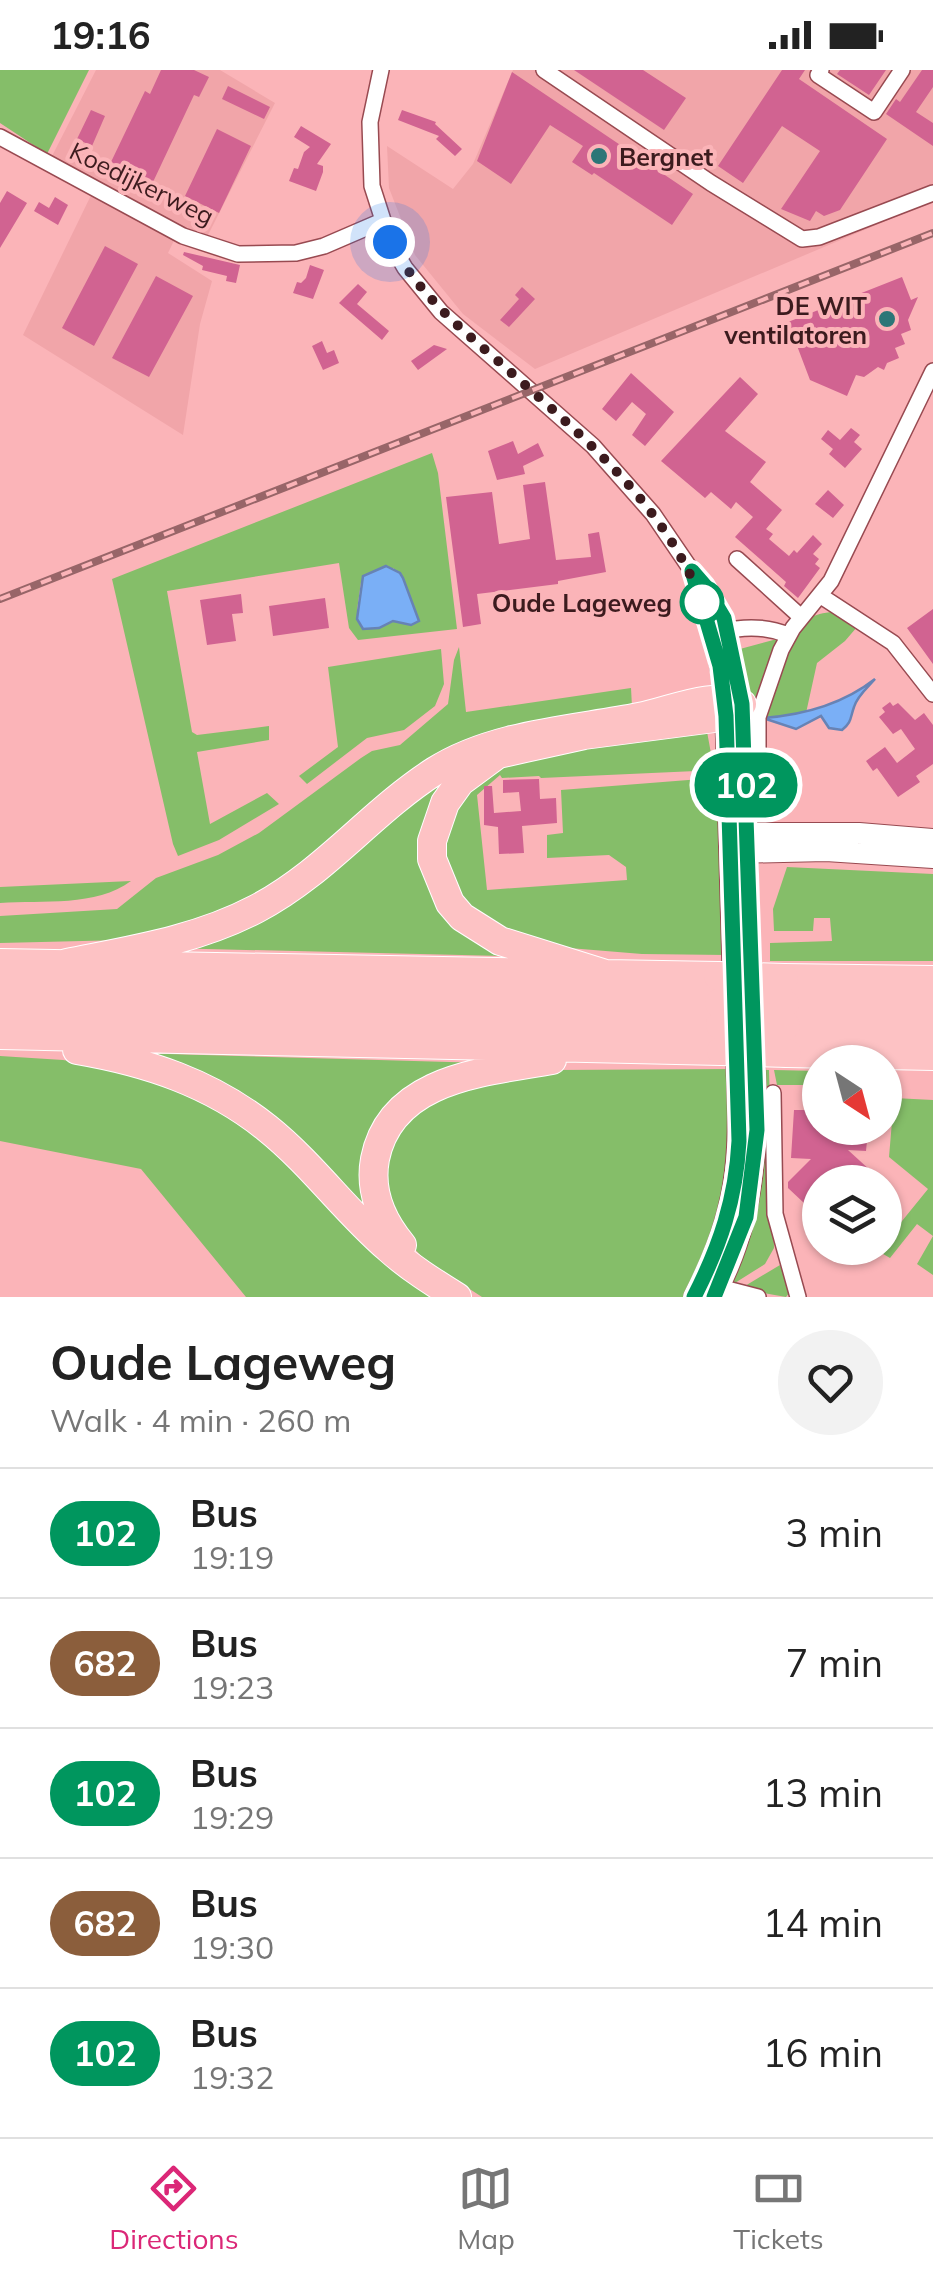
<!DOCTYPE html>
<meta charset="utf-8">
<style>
body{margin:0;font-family:Mulish,sans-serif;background:#f2f2f2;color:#222;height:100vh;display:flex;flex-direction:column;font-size:38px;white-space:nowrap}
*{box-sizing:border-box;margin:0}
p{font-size:32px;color:#767676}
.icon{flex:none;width:55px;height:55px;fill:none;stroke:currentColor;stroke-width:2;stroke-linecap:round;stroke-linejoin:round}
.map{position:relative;height:1227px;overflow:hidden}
.panel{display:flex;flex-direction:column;background:#fff;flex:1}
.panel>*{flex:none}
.badge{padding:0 20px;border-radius:32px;font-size:35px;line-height:65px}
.needle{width:65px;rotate:144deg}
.buttons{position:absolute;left:802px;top:975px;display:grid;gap:20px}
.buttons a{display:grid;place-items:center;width:100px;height:100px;border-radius:50%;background:#fff;box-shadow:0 2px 8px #0004;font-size:50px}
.you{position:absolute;width:50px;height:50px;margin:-25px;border:8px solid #fff;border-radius:50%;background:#1a73e8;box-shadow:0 0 0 15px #1a73e833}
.map>.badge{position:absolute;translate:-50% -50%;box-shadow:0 0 0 5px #fff}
.round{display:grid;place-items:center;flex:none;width:105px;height:105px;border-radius:52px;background:#f2f2f2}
.head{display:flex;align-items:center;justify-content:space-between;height:170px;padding:0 50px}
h1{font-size:48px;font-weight:700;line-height:75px}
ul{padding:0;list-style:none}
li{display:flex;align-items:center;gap:30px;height:130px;padding:0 50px;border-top:2px solid #e0e0e0}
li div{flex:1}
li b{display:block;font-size:38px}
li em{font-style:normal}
li .badge{min-width:110px;font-weight:700;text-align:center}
.status{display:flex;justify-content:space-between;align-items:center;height:70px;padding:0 50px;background:#fff;direction:ltr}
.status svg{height:28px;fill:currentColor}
.tabs{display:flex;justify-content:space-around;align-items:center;height:140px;border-top:2px solid #e0e0e0;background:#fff;font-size:28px;color:#767676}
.tabs a{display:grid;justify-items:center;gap:5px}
.tabs .on{color:#db2777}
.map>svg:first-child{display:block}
.built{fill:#f1a5a9}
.green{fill:#85be69;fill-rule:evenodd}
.water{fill:#7aaff6;stroke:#6783b5;stroke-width:2.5}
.building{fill:#d16391}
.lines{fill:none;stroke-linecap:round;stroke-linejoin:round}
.minor-casing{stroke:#984a51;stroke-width:18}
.secondary-casing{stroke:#984a51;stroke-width:22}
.motorway-casing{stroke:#fff;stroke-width:30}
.minor{stroke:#fff;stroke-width:15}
.secondary{stroke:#fff;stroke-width:20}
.motorway{stroke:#fdc2c4;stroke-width:28}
.rail-casing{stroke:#986568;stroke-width:8}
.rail{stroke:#fbb4b8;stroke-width:4;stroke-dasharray:11;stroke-linecap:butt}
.motorway-bridge-casing{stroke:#fff;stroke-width:30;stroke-linecap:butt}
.motorway-bridge{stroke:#fdc2c4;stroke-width:28}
.line-casing{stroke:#fff;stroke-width:22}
.line{stroke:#00965e;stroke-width:15}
.walk{stroke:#3c1b1e;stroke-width:10;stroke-dasharray:0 18}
.poi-dot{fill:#2c7677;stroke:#fbb4b8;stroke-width:4}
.stop-dot{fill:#fff;stroke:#00965e;stroke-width:5}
.labels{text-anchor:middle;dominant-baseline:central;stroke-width:8;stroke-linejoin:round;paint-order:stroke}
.poi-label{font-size:25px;font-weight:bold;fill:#3c1b1e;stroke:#fbb4b8;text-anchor:start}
.street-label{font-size:25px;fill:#3c1b1e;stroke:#fbb4b8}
.stop-label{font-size:25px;font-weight:bold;fill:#3c1b1e;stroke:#fbb4b8;text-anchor:end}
</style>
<div class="status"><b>19:16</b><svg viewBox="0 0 49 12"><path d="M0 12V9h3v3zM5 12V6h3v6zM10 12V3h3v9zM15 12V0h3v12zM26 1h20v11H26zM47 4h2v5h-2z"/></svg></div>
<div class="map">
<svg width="933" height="1227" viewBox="0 0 933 1227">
<rect width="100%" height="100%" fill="#fbb4b8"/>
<path class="built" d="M96 0H220L275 33 208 165 181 156 168 183 212 211 200 254 183 365 23 265 97 113 51 88Z
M513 0H933V131L535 299 463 244 415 185 389 118 387 76 453 119 473 94Z"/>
<path class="green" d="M0 0H89L47 84 0 53Z
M432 383 438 403 457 559 358 570 349 558 339 493 167 521 192 662 197 665 269 656V670L197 682 210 754 267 723 279 734 219 770 178 786 173 774 112 509ZM393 498 403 508 419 550C409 555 406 553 395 552 384 551 374 559 363 559L357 540 361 512Z
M839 541 857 557 845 571 817 593 806 643 763 648C766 623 792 560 814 546 821 543 831 542 839 541Z
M777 569 754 631 746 634 740 579Z
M459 577 466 642 631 618 632 637 496 669 298 803 212 849 124 870 0 873V846L117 839 156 808 218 785 259 763 361 688 372 681 400 675 448 634 454 590Z
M441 579 444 614 435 636 404 660 367 668 307 714 299 706 338 677 328 597Z
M706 656 712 689 704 698 696 701 541 708 539 706 502 708 500 705 477 725 487 820 627 810 626 797 609 785 547 788V765L563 763 561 720 701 709 715 701 720 691 727 885 642 884 557 877 490 854 466 834 449 802 445 785 453 737 495 695Z
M455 700 424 781 503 886 166 878 182 875Z
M787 797 933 804V891H770V873L832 871 830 848H814L813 861H774L773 839Z
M131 811C96 837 43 830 0 833V817Z
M133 983 485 993 388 1041 381 1157 358 1134Z
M0 986 63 990 129 1001 164 1013 249 1056 446 1227H246L141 1099 0 1071Z
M733 999 725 1144 683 1227H482L425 1190 410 1174 383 1121 390 1070 404 1046 456 1017 555 1000Z
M763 1000H769L774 1178 765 1194 727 1218Z
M774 1000 820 1001V1015H777Z
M894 1028 933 1030V1205L917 1194 933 1166 917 1154 890 1188 878 1181 885 1178V1172L928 1119 889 1087Z
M780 1195 790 1222 786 1227 740 1219Z"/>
<path class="water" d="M386 496 400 503 403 508 419 551 411 555 393 551 379 558 363 559 357 549 363 506Z
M875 609C868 617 857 626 854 637 850 648 852 652 842 660L829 658 821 646 796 659 763 648C804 645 843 634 875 609Z"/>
<path class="building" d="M161 0H194L209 7 199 27 194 25 153 112 111 92 145 21 150 24Z
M574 0H643L686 28 664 60Z
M782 0H805L799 9 887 69 840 140 824 146 816 141 810 151 781 139 820 81 782 56 743 113 718 96Z
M840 0H886L869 25 837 4Z
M922 0H933V17L916 42 933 53V76L886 44 896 29 900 32Z
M512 2 693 124 672 155 594 103 592 105 572 92 583 76 550 55 511 114 477 91Z
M228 16 270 37 264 49 222 29Z
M91 40 105 46 92 76 77 69Z
M402 40 436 52 435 54 462 79 455 86 436 69 439 66 398 50Z
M301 56 331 74 317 94 323 96V102L316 121 289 111 294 98 298 99 304 82 310 77 294 67Z
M217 59 251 76 219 143 185 126Z
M7 121 27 133 0 178V133Z
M55 127 68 135 58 155 34 141 39 132 49 138Z
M105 176 138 194 94 276 62 258Z
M184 182 240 195 236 213 226 211 227 206 202 200 203 196 183 185Z
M310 195 324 200 313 229 293 223 297 212 301 213 306 208Z
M156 206 193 226 149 307 112 288Z
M902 207 911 230 918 227 908 250 911 260 901 264 905 274 895 278 899 288 887 293 884 300 878 297 864 307 856 305 847 326 810 310 788 252Z
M358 214 367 222 357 234 389 261 382 270 339 233Z
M522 217 535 229 509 257 500 250 519 229 515 225Z
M322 271 327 283 334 280 339 293 323 300 312 276Z
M434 275 447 279 418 300 411 291Z
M631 303 674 342 645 376 632 365 646 344 632 332 616 351 602 339Z
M740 307 758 324 725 361 766 392 750 412 782 440 766 459 773 464 769 469 789 486 794 480 797 483 813 465 822 474 813 484 819 489 815 494 820 498 798 528 784 516 786 512 735 467 753 447 736 432 731 439 711 422 705 428 661 391Z
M851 358 860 365 854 372 862 379 845 398 829 384 833 379 821 369 828 360 840 370Z
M513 371 518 384 538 373 544 386 523 396 525 404 497 410 488 381Z
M545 412 556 490 591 487 588 464 599 462 606 502 558 511V514L477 524 481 554 463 557 446 427 492 422 499 474 530 469 523 415Z
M828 420 844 435 833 448 815 434Z
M241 524 243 543 232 544 236 571 207 575 200 530Z
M325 528 329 558 273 566 269 536Z
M933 539V594L907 558Z
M890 632 893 636 898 633 915 650 924 643 933 655V694L916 706 920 712 898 727 877 698 873 701 866 691 885 677 897 693 915 679 901 659 893 664 879 647 885 642 882 638Z
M539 709 540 729 556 728 557 753 522 756 524 783 499 784 498 757 484 755V716H492L494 743 521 741 519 722 503 723V710Z
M794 1040H815L820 1045V1058H862L861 1060 868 1061 866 1081 848 1080 883 1112H820V1148L788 1118V1112L811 1089 791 1088Z"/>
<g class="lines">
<g class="minor-casing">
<path id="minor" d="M381 0 370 52 372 116 390 172 405 198 441 242 593 376 653 444 724 548 742 634
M544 0 711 113 802 169 819 167 933 123
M821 0 818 5 874 42 902 0
M0 67 183 166 238 184 296 183 324 176 382 151
M737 489 801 547
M694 510 712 565 724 627
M821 526 893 573 933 624
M721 562C744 556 766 556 788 565
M758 710V647L781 580 793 558 831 511 933 301
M773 1023 775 1144 798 1227
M727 1227 731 1220 758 1227"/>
</g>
<g class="secondary-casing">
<path id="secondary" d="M725 633 733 918
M742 634 751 917
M736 763H859L933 769
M735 783 826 781 933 788
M694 1227C744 1133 740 1070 735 967
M714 1227C760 1142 758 1064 754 971"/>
</g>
<g class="motorway-casing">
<path id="motorway" d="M0 893 718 906
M67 893C131 880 197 870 256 839 325 803 371 742 435 701 493 664 573 660 639 647 672 641 710 621 742 634L722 647 584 665 498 684 460 712 445 733 432 771V789L450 833 462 847 500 871 609 905
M784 908 933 910
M0 918 719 933
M785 934 933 937
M0 941 720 955
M786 956 933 960
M0 965 721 981
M77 980C147 992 211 1013 267 1058 312 1094 345 1141 388 1178 409 1197 433 1212 457 1227
M787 983 933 986
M402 1175C382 1151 369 1121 375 1089 391 1007 486 1002 552 990"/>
</g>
<use href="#minor" class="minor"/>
<use href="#secondary" class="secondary"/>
<use href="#motorway" class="motorway"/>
<g class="rail-casing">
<path id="rail" d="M0 529 933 163"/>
</g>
<use href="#rail" class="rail"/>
<g class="motorway-bridge-casing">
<path id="motorway-bridge" d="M718 906 784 908
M719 933 785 934
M720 955 786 956
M721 981 787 983"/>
</g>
<use href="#motorway-bridge" class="motorway-bridge"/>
</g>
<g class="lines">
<g class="line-casing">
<path id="line" d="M694 1227C720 1176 736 1129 739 1071L726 646 720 596 692 501 705 516 724 548 742 634 757 1060 746 1147 714 1227"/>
</g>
<use href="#line" class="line"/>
<path class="walk" d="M390 172C417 221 455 254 497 290 576 361 663 430 702 532"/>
</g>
<g class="poi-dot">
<circle cx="599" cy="86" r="10"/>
<circle cx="887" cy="249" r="10"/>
</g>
<circle class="stop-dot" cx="702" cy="532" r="20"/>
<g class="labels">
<g class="poi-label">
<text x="619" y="86">Bergnet</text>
<text x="867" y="235" text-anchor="end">DE WIT<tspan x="867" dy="29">ventilatoren</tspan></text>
</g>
<g class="street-label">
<text transform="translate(142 113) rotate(26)">Koedijkerweg</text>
</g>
<g class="stop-label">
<text x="672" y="532">Oude Lageweg</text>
</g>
</g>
</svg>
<div class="buttons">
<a><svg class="needle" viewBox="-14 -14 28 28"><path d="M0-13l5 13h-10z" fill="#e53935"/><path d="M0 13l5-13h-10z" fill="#767676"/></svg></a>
<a><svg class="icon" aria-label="layers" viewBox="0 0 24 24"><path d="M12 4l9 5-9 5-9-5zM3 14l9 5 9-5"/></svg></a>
</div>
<div class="you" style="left:390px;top:172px"></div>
<b class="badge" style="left:746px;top:715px;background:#00965e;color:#fff">102</b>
</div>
<section class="panel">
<div class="head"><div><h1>Oude Lageweg</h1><p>Walk · 4 min · 260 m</p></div><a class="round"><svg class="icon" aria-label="heart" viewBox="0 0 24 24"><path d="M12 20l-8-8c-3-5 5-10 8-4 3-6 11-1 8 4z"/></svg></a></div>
<ul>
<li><span class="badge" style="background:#00965e;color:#fff">102</span><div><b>Bus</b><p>19:19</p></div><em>3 min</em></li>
<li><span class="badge" style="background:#8b5e3c;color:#fff">682</span><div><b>Bus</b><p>19:23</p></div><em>7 min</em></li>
<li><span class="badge" style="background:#00965e;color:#fff">102</span><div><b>Bus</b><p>19:29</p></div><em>13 min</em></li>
<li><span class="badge" style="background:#8b5e3c;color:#fff">682</span><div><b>Bus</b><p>19:30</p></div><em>14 min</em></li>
<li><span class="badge" style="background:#00965e;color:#fff">102</span><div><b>Bus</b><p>19:32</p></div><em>16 min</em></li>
</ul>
</section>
<nav class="tabs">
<a class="on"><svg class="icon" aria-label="directions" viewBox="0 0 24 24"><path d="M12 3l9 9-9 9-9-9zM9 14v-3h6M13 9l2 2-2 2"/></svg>Directions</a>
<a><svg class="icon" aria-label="map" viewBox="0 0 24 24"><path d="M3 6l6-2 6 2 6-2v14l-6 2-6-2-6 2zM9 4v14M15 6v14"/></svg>Map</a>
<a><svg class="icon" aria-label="tickets" viewBox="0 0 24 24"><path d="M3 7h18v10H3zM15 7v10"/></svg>Tickets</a>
</nav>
